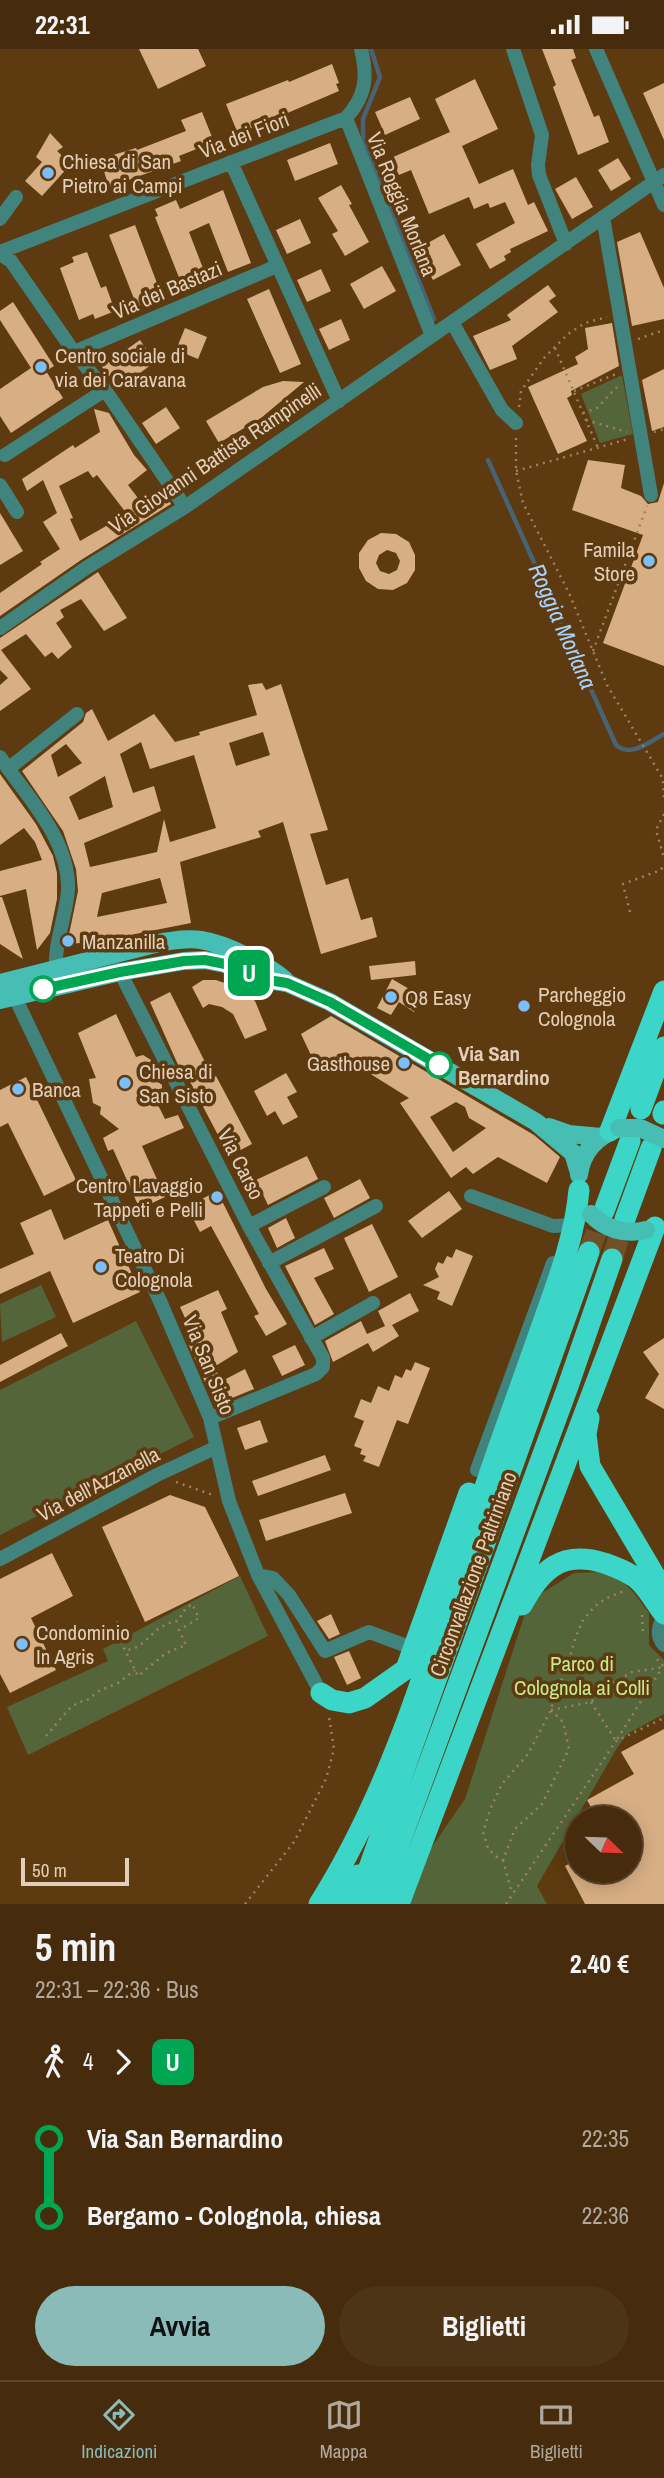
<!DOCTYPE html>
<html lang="it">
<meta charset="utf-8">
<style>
body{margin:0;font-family:"Archivo Narrow",sans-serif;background:#4d3415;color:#f1f3f6;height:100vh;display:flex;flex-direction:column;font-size:26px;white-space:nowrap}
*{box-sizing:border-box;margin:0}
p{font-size:23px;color:#b0a79d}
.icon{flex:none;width:38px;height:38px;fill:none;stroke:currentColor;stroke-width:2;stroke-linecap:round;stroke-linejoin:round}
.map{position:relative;height:1855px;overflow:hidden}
.side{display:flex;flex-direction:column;background:#462c0c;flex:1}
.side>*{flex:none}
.badge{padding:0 14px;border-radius:10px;font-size:24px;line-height:46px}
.needle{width:46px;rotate:113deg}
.buttons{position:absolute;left:565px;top:1757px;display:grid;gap:14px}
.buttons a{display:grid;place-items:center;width:77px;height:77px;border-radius:50%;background:#462c0c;box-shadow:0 4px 18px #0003,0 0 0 2px #5e482d;font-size:35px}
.scale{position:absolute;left:21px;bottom:18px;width:108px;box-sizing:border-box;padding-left:7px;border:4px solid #e3ceb9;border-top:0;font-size:19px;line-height:24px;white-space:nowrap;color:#e3ceb9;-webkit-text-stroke:5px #5d3a10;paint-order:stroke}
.map>.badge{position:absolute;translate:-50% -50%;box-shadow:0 0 0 4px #fff}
.legs{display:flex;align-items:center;gap:10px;height:77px;padding:0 35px;font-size:23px}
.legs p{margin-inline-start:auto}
.head{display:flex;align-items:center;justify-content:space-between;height:119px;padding:0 35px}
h1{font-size:38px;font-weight:700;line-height:52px}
.primary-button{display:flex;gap:14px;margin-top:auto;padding:14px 35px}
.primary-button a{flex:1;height:80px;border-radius:42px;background:#8bbbb9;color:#111;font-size:28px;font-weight:700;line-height:80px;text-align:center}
.primary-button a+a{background:#4d3415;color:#f1f3f6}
ul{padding:0 35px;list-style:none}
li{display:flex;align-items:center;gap:24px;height:77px;font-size:26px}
li i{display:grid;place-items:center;width:10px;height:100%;margin:0 9px;background:currentColor}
li i::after{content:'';width:18px;height:18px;margin:-9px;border:5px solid;border-radius:50%;background:#462c0c}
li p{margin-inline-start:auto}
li:first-child i{background:linear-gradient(#0000 50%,currentColor 0)}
li:last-child i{background:linear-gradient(currentColor 50%,#0000 0)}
.status{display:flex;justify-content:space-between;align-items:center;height:49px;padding:0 35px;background:#462c0c;direction:ltr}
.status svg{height:19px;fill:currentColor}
.menu{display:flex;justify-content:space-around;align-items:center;height:98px;border-top:2px solid #5e482d;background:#462c0c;font-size:19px;color:#b0a79d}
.menu a{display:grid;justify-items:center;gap:4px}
.menu .current{color:#8bbbb9}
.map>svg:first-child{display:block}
.green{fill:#54653a}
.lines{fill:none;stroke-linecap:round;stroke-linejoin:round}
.stream{stroke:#486374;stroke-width:4.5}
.building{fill:#d8af85;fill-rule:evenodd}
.highway-tunnel{stroke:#715029;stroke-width:21;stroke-dasharray:21 10;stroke-linecap:butt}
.path{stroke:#9d8161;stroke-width:2.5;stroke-dasharray:2 5;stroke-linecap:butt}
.minor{stroke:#40847d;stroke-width:14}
.major{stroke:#47beb3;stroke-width:18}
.highway{stroke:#3cd6c8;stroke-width:21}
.major-bridge{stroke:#47beb3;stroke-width:18}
.line-1-casing{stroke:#fff;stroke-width:16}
.line-1{stroke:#00a651;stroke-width:10}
.poi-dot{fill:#7cbef9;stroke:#5d3a10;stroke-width:2.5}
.stop-1-dot{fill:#fff;stroke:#00a651;stroke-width:3.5}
.labels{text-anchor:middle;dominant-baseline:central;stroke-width:7;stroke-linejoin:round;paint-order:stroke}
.street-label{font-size:21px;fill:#e3ceb9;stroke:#5d3a10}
.poi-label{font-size:21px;fill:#e3ceb9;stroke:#5d3a10;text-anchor:start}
.stop-label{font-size:21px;font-weight:bold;fill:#e3ceb9;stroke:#5d3a10;text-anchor:start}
.park-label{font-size:21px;fill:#c5eb8d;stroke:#5d3a10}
.water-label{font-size:23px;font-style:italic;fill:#a6d4fe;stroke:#5d3a10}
</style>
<div class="status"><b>22:31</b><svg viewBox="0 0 49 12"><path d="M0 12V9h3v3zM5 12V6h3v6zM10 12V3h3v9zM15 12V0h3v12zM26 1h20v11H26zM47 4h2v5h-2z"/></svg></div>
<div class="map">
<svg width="664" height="1855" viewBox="0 0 664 1855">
<rect width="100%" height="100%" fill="#5d3a10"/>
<path class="green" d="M622 326 633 385 600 394 581 345Z
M41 1236 56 1268 2 1293 0 1255Z
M136 1272 194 1388 0 1486V1341Z
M600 1523 620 1530 634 1544 649 1564V1596L664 1611V1665L627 1685 617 1699 537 1837 547 1855H406L422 1812 465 1750 529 1552 574 1524Z
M240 1527 268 1587 28 1706 7 1658 108 1612 103 1600Z"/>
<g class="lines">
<path class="stream" d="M371 0 380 28 363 70V90L434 270
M488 411 616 696C631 709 649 693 664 685"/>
</g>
<path class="building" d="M139 0H198L206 17 158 40Z
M542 0H573L576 9 571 11 594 68 599 66 609 93 578 106 553 38 556 36Z
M332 15 339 34 336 35 339 42 238 85 226 55 288 31 289 33Z
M475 30 498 80 462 97 479 135 513 120 528 156 534 153 548 182 510 200 511 203 504 207 506 211 490 220 476 195 515 174 505 153 490 159 488 154 474 160 469 148 429 165 411 121 399 126 391 109 450 83 435 50Z
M664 34V91L643 44Z
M410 48 420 70 385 86 375 63Z
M202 63 214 93 179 107 181 112 109 138 100 110 136 99 137 101 186 82 181 71Z
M50 84 63 98 57 102 71 115 42 147 25 132 42 113 36 108Z
M330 94 338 115 295 132 287 111Z
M618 109 631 130 611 142 598 121Z
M576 128 593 158 572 170 555 140Z
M341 136 352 155 349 156 369 193 345 207 332 185 338 182 318 149Z
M223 141 251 214 228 223 209 174 189 183 206 227 182 236 155 168 158 167 155 160 176 151 180 160Z
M300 170 311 194 287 205 276 181Z
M135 176 163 250 138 260 109 186Z
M640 183 664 239V270L632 277 617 193Z
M444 185 461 216 433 231 417 200Z
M87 203 101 239 106 237 115 262 95 270 93 265 79 271 60 219 74 213 72 208Z
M382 217 396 242 364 260 350 235Z
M321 220 331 242 307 253 297 231Z
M548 236 556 247 549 252 558 263 512 297 517 310 490 321 473 287 511 271 507 266Z
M269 240 301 315 280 324 247 250Z
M13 253 54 317 46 322 63 349 11 384 0 367V340L31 319 0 271V262Z
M341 270 350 291 329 301 319 280Z
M612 274 619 317 571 342 572 346 567 349 587 392 558 405 528 338 578 315 575 308 588 300 585 279Z
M185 279 207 288 198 310 176 301Z
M140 291 155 313 118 340 102 318Z
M664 320V378L652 382 642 331Z
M283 332 304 333 261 369 219 394 206 372 263 338Z
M166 358 180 379 156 395 142 374Z
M94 360 109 364 134 406 147 421 128 436 147 461 166 447 171 455 81 511 0 567V544L42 515 40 513 60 500 43 473 57 464 43 431 27 442 22 430 73 396 75 399 100 383ZM88 422 93 429 97 426 127 465 80 492 70 470 73 469 59 437Z
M588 411 625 416 621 439 641 447 648 455 658 453 664 434V617L603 594 643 486 572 461Z
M0 464 23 502 0 516Z
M381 484 396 485 409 493 415 506V521L407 534 393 541 378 540 366 532 359 519V504L368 491ZM387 501 396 504 400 512 397 521 389 525 380 522 376 514 379 506Z
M98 523 127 569 104 582 81 550 60 561 64 568 56 574 72 598 58 610 52 603 45 608 26 585 1 601 31 640 0 662V636L8 629 0 621V589Z
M262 634 266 641 281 635 328 781 310 785 326 836 348 829 361 871 372 868 377 888 321 905 283 773 258 782 261 788 180 813 191 874 95 893 67 895 78 842 76 820 63 782 22 722 83 673 86 664 92 660 108 692 154 665 175 693 200 686 199 683 257 666 248 636ZM263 683 270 706 236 717 229 694ZM141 693 150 720 194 706 216 779 170 793 164 770 157 803 90 818 84 794 161 762 154 737 133 744 120 705ZM66 695 82 714 58 728 51 706ZM105 727 113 758 79 771 69 748ZM160 829 167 854 97 868 102 844Z
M0 725 36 775 53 807 57 824V850L50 884 37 901 26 840 0 847V822L42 811 35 793 24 779 0 796Z
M0 848H2L23 910 0 895Z
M415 912 416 926 371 931 369 917Z
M392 930 423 948 414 963 399 953 391 966 377 959Z
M203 931H216L244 941 255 952 267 981 245 990 233 965 222 958 209 955 203 959 192 938Z
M170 943 213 1029 216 1027 252 1095 229 1107 187 1027H183L150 953Z
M116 965 136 1008 143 1006 151 1011 150 1018 157 1023V1032L162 1036V1047L155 1050 165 1070 178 1066 184 1079 142 1097 165 1148 148 1156 146 1153 138 1156 113 1100 108 1102 103 1089 119 1080 100 1065 101 1058 93 1054 89 1030 96 1029 78 984Z
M331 967 534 1086 560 1108 547 1134 498 1108 473 1125 466 1118 451 1129 400 1054 409 1049 345 1009 318 1021 301 985ZM456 1053 465 1058 469 1069 486 1079 453 1103 430 1068Z
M286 1024 297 1043 287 1048 298 1068 283 1076 275 1062 267 1067 254 1042Z
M26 1028 76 1131 44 1147 8 1074 0 1078V1041Z
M307 1107 318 1130 268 1156 256 1131Z
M360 1130 370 1149 334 1169 324 1149Z
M217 1142 266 1240 287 1275 266 1287 254 1267 259 1265 211 1177 200 1183 187 1158Z
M449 1142 462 1160 422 1189 408 1172Z
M51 1160 64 1191 108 1171 140 1243 73 1274 50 1222 0 1245V1220L34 1205 20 1174Z
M286 1169 295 1189 277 1199 268 1179Z
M372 1175 398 1228 369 1243 344 1189Z
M324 1199 334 1220 314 1229 334 1265 315 1276 285 1217Z
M456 1200 473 1207 452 1257 437 1250 440 1243 423 1236 439 1228 435 1220 438 1213 443 1215 447 1207 452 1209Z
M218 1241 227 1260 221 1263 238 1303 214 1318 222 1332 245 1320 254 1340 215 1356 189 1296 196 1293 180 1258Z
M410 1244 419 1262 392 1276 399 1287 373 1303 368 1294 333 1313 325 1292 361 1272 367 1285 385 1277 378 1262Z
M61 1284 68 1297 0 1333V1316Z
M664 1289V1360L645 1349 659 1325 643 1303Z
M295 1296 305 1316 282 1327 272 1307Z
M415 1313 430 1319 408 1375 397 1371 379 1418 363 1412 366 1407 360 1405 362 1400 354 1397 364 1372 354 1368 361 1350 371 1354 378 1337 389 1342 395 1326 402 1329 406 1320 411 1322Z
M260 1371 268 1393 245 1401 237 1379Z
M325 1406 331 1421 258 1447 252 1432Z
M345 1444 352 1464 266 1492 259 1471Z
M170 1446 205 1458 239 1527 145 1573 102 1478Z
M52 1504 73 1547 31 1569 56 1621 10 1644 0 1625V1530Z
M331 1565 340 1585 329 1590 317 1572Z
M349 1602 361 1629 347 1636 334 1608Z
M664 1680V1855H585L565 1817 578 1810V1822H630V1769H597L587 1751 634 1725 621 1703Z"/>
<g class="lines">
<path class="highway-tunnel" d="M589 1203 604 1162
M612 1210 625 1170"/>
<path class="path" d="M638 290 664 281
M555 299 598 399
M574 342 616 325
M519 358 521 342 544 309 568 285 585 274 607 268
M583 364 597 359 617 338
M586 371 627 383
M654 383 664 380
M516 389V422L523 454 569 544 607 636 663 730 664 751
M516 422 628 390
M593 602 647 457
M664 765 656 781 664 809
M630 863 623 835 661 821 664 814
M176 1433 213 1446
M642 1566 643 1587
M117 1572 118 1587 138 1627 166 1604 186 1596 179 1581 199 1569 192 1555 185 1560 178 1572C150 1576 148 1600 125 1601
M591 1653 616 1692 662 1619
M551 1661 591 1653 604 1639 632 1623 664 1618 655 1608
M551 1661 563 1673 569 1700 542 1755 515 1780 503 1811 495 1807 488 1799 483 1783 491 1758 502 1735 528 1705 551 1661 555 1641 565 1625 576 1587 583 1571 595 1557 607 1549 624 1542
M46 1687 69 1660 79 1653 86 1652 99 1642 118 1634 135 1621
M503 1811 512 1845
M245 1855 294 1793 326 1730 334 1700 329 1668
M506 1855 616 1692 664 1669"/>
<path class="minor" d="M513 0 542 86 538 116 539 126 566 195
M596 0 664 156
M346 69 432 287
M231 113 339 352
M603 168 651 446
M0 170 16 148
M0 203 346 69C366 47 368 28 361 0
M0 205 11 212 74 303 105 341 185 458
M452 273 502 361 516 374
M74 303 277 217
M5 406 105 341
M0 436 17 463
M0 579 86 519 185 458 664 126
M0 708C26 747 70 790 68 841 66 868 54 894 56 921
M8 720 77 665
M120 923 249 1177 323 1309V1318L316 1325 210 1369
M11 940 160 1252 210 1369 229 1452 258 1526 321 1644
M471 1147 553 1177 575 1176
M249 1177 324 1138
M269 1214 376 1157
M311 1289 373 1254
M477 1421 553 1214
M0 1510 157 1426 215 1399
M258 1526 273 1529 289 1546 325 1602 369 1583 415 1600
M664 1569C657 1578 657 1588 664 1596"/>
<path class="major" d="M0 934 163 893C176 891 189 889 201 891 226 895 267 915 285 931
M0 951 120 923 184 912 205 911 225 915 268 931 287 934 330 953 536 1073 573 1104 579 1124
M549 1078 569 1085 601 1088
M579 1126C582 1102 597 1087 619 1079"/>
<path class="highway" d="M641 1060 664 998
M663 1065 664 1062
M610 1082 664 942
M604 1162 630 1092
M625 1170 651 1099
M589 1369 586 1385 590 1417 664 1542
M522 1556C541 1521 561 1501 604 1514 615 1518 629 1523 638 1531 648 1540 656 1555 664 1565
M321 1644 332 1651 349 1654 365 1649 406 1620 469 1444
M319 1855C405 1719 444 1554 497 1403 513 1358 529 1313 545 1268 560 1226 575 1185 579 1141
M339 1855 358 1826
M356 1855 589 1203
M377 1855 567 1340 612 1210
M399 1855 655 1178"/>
<path class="major-bridge" d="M619 1079H640L664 1090
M591 1165C605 1180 625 1186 646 1181"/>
</g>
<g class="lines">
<g class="line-1-casing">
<path id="line-1" d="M43 940 120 923 184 912 205 911 225 915 268 931 287 934 330 953 439 1016"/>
</g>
<use href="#line-1" class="line-1"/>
</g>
<g class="poi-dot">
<circle cx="48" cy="124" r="7"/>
<circle cx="41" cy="318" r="7"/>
<circle cx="649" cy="512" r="7"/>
<circle cx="68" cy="892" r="7"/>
<circle cx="391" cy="948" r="7"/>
<circle cx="524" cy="957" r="7"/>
<circle cx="404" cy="1014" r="7"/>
<circle cx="125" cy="1034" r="7"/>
<circle cx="18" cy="1040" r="7"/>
<circle cx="217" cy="1148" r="7"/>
<circle cx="101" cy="1218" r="7"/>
<circle cx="22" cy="1595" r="7"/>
</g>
<g class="stop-1-dot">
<circle cx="43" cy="940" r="12"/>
<circle cx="439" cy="1016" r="12"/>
</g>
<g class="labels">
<g class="street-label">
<text transform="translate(244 86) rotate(-21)">Via dei Fiori</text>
<text transform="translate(402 155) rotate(68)">Via Roggia Morlana</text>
<text transform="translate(167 241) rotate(-23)">Via dei Bastazi</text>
<text transform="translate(215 409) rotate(-34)">Via Giovanni Battista Rampinelli</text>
<text transform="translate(241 1115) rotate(63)">Via Carso</text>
<text transform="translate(209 1316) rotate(68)">Via San Sisto</text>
<text transform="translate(98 1435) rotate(-28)">Via dell'Azzanella</text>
<text transform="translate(473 1525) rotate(-70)">Circonvallazione Paltriniano</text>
</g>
<g class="poi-label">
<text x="62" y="112">Chiesa di San<tspan x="62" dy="24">Pietro ai Campi</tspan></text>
<text x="55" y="306">Centro sociale di<tspan x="55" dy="24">via dei Caravana</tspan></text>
<text x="635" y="500" text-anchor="end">Famila<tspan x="635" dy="24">Store</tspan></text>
<text x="82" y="892">Manzanilla</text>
<text x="538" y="945">Parcheggio<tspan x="538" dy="24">Colognola</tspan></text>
<text x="405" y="948">Q8 Easy</text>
<text x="390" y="1014" text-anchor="end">Gasthouse</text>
<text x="139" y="1022">Chiesa di<tspan x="139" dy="24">San Sisto</tspan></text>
<text x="32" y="1040">Banca</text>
<text x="203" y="1136" text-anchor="end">Centro Lavaggio<tspan x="203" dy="24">Tappeti e Pelli</tspan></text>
<text x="115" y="1206">Teatro Di<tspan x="115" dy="24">Colognola</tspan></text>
<text x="36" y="1583">Condominio<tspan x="36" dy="24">In Agris</tspan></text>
</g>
<g class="stop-label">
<text x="458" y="1004">Via San<tspan x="458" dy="24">Bernardino</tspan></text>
</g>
<g class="park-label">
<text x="582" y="1614">Parco di<tspan x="582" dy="24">Colognola ai Colli</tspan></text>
</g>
<g class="water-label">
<text transform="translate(563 577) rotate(66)">Roggia Morlana</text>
</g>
</g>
</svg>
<div class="buttons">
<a><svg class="needle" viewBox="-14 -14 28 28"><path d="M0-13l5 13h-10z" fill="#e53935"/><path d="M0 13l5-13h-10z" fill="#b0a79d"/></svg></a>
</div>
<div class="scale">50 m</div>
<b class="badge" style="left:249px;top:924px;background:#00a651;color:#fff">U</b>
</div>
<section class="side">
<div class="head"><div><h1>5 min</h1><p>22:31 – 22:36 · Bus</p></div><b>2.40 €</b></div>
<div class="legs"><svg class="icon" aria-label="walk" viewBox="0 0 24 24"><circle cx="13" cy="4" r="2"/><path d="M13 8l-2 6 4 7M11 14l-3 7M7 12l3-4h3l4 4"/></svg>4<svg class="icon" aria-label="forward" viewBox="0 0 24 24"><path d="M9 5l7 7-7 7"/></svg><b class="badge" style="background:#00a651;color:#fff">U</b></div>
<ul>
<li><i style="color:#00a651"></i><b>Via San Bernardino</b><p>22:35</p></li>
<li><i style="color:#00a651"></i><b>Bergamo - Colognola, chiesa</b><p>22:36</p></li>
</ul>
<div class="primary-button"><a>Avvia</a><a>Biglietti</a></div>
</section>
<nav class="menu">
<a class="current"><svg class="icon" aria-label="directions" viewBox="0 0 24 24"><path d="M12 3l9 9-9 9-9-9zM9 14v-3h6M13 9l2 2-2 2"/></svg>Indicazioni</a>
<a><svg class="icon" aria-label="map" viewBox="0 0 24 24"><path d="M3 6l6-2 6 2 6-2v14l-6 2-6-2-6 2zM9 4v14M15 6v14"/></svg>Mappa</a>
<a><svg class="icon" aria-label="tickets" viewBox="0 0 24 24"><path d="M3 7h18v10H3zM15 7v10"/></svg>Biglietti</a>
</nav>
